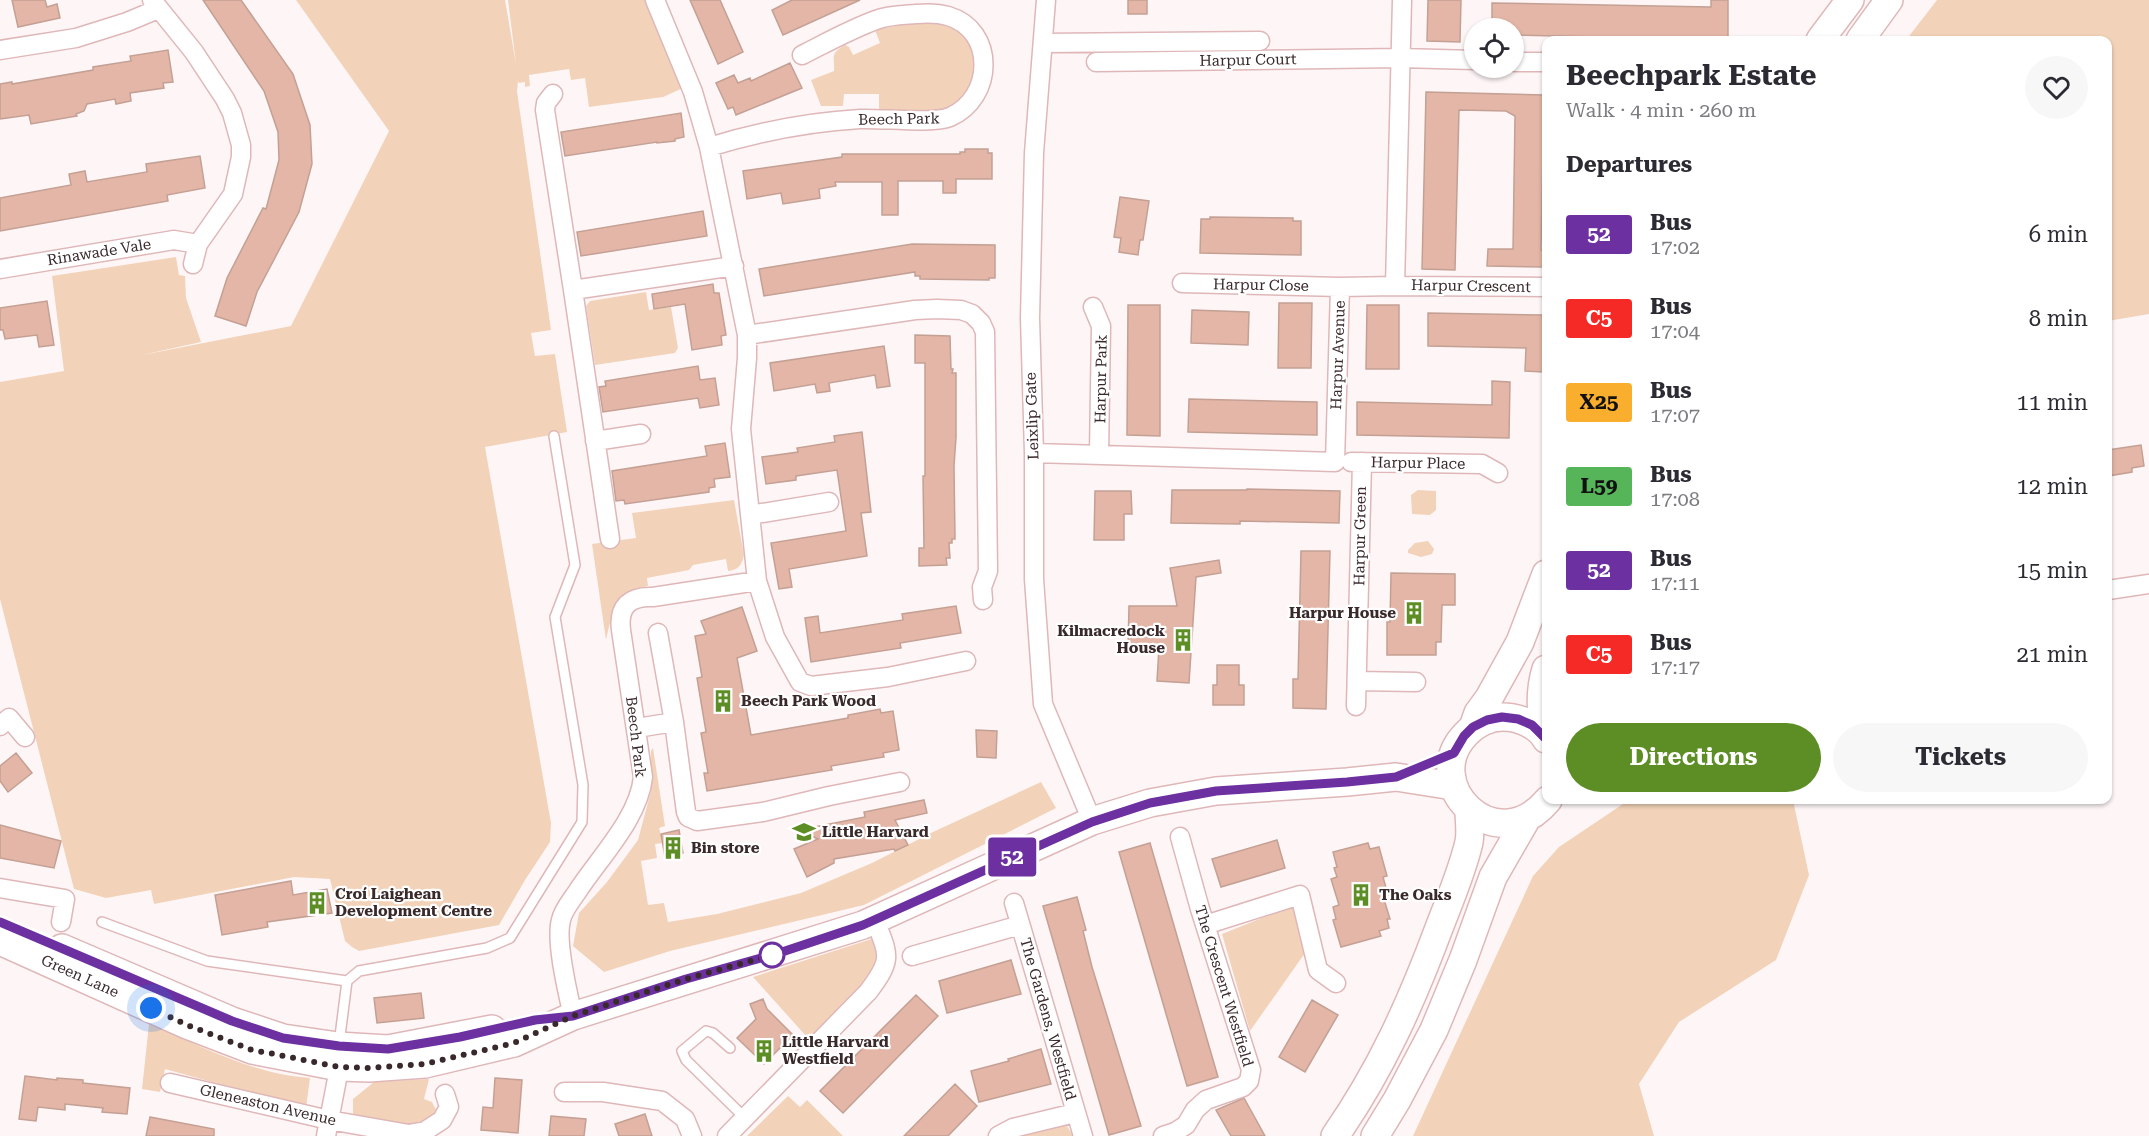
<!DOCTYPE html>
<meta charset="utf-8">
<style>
body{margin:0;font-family:"Roboto Serif",serif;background:#f7f7f7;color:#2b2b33;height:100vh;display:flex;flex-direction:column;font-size:22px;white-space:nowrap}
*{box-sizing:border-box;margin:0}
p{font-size:20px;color:#7c7c81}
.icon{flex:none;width:33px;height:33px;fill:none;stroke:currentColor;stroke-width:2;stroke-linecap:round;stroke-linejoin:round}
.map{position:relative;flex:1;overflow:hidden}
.sheet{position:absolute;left:1542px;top:36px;width:570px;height:768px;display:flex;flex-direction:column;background:#fff;border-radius:12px;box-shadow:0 2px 4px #0004}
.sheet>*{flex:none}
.badge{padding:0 12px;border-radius:4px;font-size:21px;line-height:39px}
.fabs{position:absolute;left:1464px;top:18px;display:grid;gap:12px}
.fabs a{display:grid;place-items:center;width:60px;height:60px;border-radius:50%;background:#fff;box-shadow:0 2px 4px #0004;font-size:30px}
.you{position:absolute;width:30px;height:30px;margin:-15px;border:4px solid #fff;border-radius:50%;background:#1a73e8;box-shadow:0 0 0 9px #1a73e833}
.map>.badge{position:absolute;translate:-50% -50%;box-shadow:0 0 0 3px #fff}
h2{padding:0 24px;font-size:22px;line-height:54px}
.round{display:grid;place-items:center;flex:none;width:63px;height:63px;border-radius:32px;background:#f7f7f7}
.summary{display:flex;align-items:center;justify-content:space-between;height:102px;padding:0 24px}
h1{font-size:28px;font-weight:700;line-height:45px}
.cta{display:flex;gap:12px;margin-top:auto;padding:12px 24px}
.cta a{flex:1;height:69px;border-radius:36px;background:#5d8e25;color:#fff;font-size:24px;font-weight:700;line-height:69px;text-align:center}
.cta a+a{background:#f7f7f7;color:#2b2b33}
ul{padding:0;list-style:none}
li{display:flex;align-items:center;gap:18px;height:84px;padding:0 24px}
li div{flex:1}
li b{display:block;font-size:22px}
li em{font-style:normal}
li .badge{min-width:66px;font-weight:700;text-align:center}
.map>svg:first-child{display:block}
.green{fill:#f2d3b9}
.building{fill:#e3b6a7;stroke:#c4a094;stroke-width:1.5}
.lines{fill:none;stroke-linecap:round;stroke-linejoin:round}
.lane-casing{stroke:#dfb7b9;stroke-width:12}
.street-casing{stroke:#dfb7b9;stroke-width:21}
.secondary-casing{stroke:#dfb7b9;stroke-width:30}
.lane{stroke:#fff;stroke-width:9}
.street{stroke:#fff;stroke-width:18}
.secondary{stroke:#fff;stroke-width:27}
.line-casing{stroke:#fff;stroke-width:14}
.line{stroke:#6c30a1;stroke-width:9}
.walk{stroke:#39292a;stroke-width:6;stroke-dasharray:0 10.8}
.stop-dot{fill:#fff;stroke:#6c30a1;stroke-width:3}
.labels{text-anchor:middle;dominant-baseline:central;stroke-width:4.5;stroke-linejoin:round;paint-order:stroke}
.street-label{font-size:15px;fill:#39292a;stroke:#fff}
.poi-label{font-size:15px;font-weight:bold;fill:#39292a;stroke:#fff;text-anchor:start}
</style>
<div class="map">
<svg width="2149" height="1136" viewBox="0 0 2149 1136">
<rect width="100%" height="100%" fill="#fef6f6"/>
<path class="green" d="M296 0H505L516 64 508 0H645L683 88 663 97 589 107 585 78 571 80 569 69 529 75 530 86 525 87V82L519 83 518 81 517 91 551 330 531 333 535 356 555 354 567 432 485 447 551 823 550 842 525 880 499 925 359 951 352 947 345 941 330 879 294 877 154 904 151 890 106 898 74 889 0 599V382L64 371 52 276 176 257 179 275 185 276 186 298 201 342 142 355 291 326 389 131Z
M1937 0H2149V314L2108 321V40H1906Z
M932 19 961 29C966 39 973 49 976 59 979 67 975 78 971 85 953 122 912 111 879 109V94H844L843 106H821L811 80 834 71C835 57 829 54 845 45L849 47 853 55 880 43 875 30Z
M646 292 649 310 671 307 678 348 675 353 595 365 586 306 590 301Z
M1418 490 1436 491V510L1430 515 1412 514 1411 495Z
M734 500 744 555C742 565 738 570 728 571L726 559 693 565 689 570 647 578 648 586C617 591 612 613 606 640L592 544 636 538 632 513Z
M1428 541 1434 549 1432 554 1421 557 1408 553V550L1415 543Z
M653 748 665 826 659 828 663 843 655 844 657 858 641 861 648 905 664 903 668 922 717 914 801 893 872 863 933 832 1041 782 1056 808 864 905 670 951 604 972 573 946 579 913 607 882 638 840 651 791V751Z
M1635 800H1793L1809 875 1776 960 1679 1022 1639 1084 1654 1136H1413L1533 876 1559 847 1623 804Z
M1292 906 1305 953 1250 1031 1222 934Z
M881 936 887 953 815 1046 753 977Z
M149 1024C200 1045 254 1075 310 1078L306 1108 165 1069 160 1092 142 1089Z
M429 1079 424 1099 432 1102 436 1110 428 1122 405 1128 353 1117V1099L374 1082Z
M788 1096 800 1107 807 1100 843 1136H747Z
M1061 1124 1067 1126 1073 1136H1018Z"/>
<path class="building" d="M12 0H45L47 7 57 4 60 18 18 27Z
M203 0H241L293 74 310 125 312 164 299 212 257 292 246 326 215 316 227 278 263 208 266 209 279 160 278 132 264 91Z
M690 0H720L743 52 718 64Z
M792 0H860L783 35 772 10Z
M1128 0H1147V14H1128Z
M1428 0H1461L1460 42 1427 41Z
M1711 0H1728V40L1514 35V28H1492V3L1711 7Z
M168 50 173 82 163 83 164 88 130 93 131 101 116 104 115 99 87 104 84 111 76 114 77 116 31 124 29 115 0 119V84L12 82V84L93 70V67L131 61 130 56Z
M790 63 802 88 736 115 733 107 728 109 716 83 734 75 738 83 750 78 751 81Z
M1426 92 1544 95 1541 250H1543V267L1487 266 1488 249H1513L1515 116 1506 111 1459 110 1455 270 1422 269Z
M681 113 684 137 675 139V141L657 143V142L565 156 561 132Z
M965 149H988V153H992V179H956V193H943V181H898V215H882V182H835L836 186 819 189 820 198 783 204 781 193 747 199 743 171 842 157V154H960V152H965Z
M200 156 205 188 167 195 168 201 0 231V198L71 185 69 174 85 171 87 182 147 172 146 164Z
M1120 197 1149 201 1143 240H1140L1138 255 1119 252 1121 238 1114 237Z
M703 211 707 236 581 256 577 232Z
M1210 217 1293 218V221H1301V255L1200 253 1201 219H1210Z
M912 244 995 245V278H989V280L920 279V276H915V272L764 296 759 269Z
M713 284 714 293H719L726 335 721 336 722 345 692 350 685 304 654 309 652 294Z
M47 301 54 345 39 347 37 335 5 339 3 330H0V308Z
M1279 303H1312L1311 368H1278Z
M1128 305H1160V436L1127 435Z
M1367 305H1399V369H1366Z
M1192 310 1249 312 1248 345 1191 343Z
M1428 313 1543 315V372L1525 371 1526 348 1428 346Z
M915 335 950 336 951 369H953L952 373H956V437L954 466 955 539H952V543H949L950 558H946L947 565 919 566V548H924L923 476H925V363H915Z
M884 346 890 386 877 388 875 375 829 383 830 391 817 393 815 384 774 391 770 363Z
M698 366 700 380 715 378 719 405 700 408 698 398 603 412 599 387 606 386 605 381Z
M1492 381 1510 382 1509 438 1357 435V402L1492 405Z
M1189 399 1317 402V435L1188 432Z
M862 432 871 512 861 513 867 556 789 569 792 587 779 589 771 543 846 531 837 470 796 476V480L766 484 762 457 798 452 797 448 835 442 834 436Z
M725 443 730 477 714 479 715 487 709 488V492L625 504 624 500 616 501 612 471 707 456 705 446Z
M2141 445 2144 466 2132 468V472L2108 476V450Z
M1247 489 1340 491 1339 523 1240 521V524L1171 523 1172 490H1247Z
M1095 491H1131L1132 514H1124V540H1094Z
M1301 551H1330L1326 709 1293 708V679H1298Z
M1219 560 1221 573 1196 577 1189 683 1157 681 1159 647H1128L1129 606H1177L1170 568Z
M1391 573 1455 574V605H1442L1441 642H1436V655H1387V622H1390Z
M956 606 961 633 900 643 901 648 811 662 805 618 818 616 820 633 903 620 902 614Z
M742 607 757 651 737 658 751 735 848 718V715L880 709 881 713 893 711 899 750 883 753 884 757 831 766 832 770 707 791 704 773H708L701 733 706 732 697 678 702 677 695 636 706 634 701 621Z
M1217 665H1239V685H1244V705H1213V685H1217Z
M976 730 997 731 996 758 977 757Z
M16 753 32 773 8 792 0 781V766Z
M924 800 927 813 895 820 908 845 895 851 894 849 834 859V863L807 877 794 849 818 839 799 830 865 817 864 812Z
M0 825 61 841 54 868 0 858Z
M679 830 683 853 665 857 661 834Z
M1277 840 1285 868 1221 887 1212 859Z
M1150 843 1218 1077 1187 1086 1119 852Z
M1368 843 1370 849 1379 847 1387 876 1383 877 1388 895 1383 896 1390 919H1387L1389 928 1379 931 1381 936 1341 947 1333 920 1336 919 1333 907 1339 905 1331 879 1337 877 1334 868 1337 867 1333 852Z
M291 881 293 895 327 889 332 913 267 922 268 927 222 935 215 895Z
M1077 897 1086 930 1083 931 1092 967 1141 1126 1109 1135 1043 906Z
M1011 960 1021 994 947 1013 939 981Z
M421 993 424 1018 377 1023 374 998Z
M916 995 938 1016 843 1113 820 1091Z
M763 999 767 1009 793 1035 764 1064 737 1038 756 1019 750 1004Z
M1312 1000 1338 1015 1305 1072 1279 1057Z
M1041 1049 1051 1084 979 1102 971 1071 1009 1061 1008 1059Z
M25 1076 57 1080V1078L83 1080V1083L130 1088 127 1114 102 1112 103 1108 65 1104V1110L38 1107 36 1121 19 1119Z
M495 1078 522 1080 518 1133 481 1130 483 1107 493 1108Z
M955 1084 977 1106 948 1136H904Z
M1244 1098 1259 1125 1265 1136H1231L1216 1110Z
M645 1114 652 1136H619L615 1124Z
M551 1116 586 1119 584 1136H549Z
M150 1117 214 1129V1136H146Z"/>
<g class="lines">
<g class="lane-casing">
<path id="lane" d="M102 922 207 961 347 981
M339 1044 347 981 359 971 487 948 510 938 582 822 583 785 555 617 575 565 554 436
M730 1048 713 1033 706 1031 682 1051 686 1060 745 1118"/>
</g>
<g class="street-casing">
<path id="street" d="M152 0 194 52 225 99 232 113 241 145V157L233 194 198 244 193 264
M1046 0 1034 153 1030 318 1034 453V579L1043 704 1092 821
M1043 43 1260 41
M0 50 76 38 127 22 158 9
M1096 62 1401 58 1474 60
M1514 62H1546
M553 94 546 103 545 110 573 290 734 266
M709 147C758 132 808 122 860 119 883 118 933 124 950 117 994 98 996 30 948 16 938 13 927 13 916 14 903 15 888 15 876 20 851 29 826 43 802 55
M0 269 174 240 198 244
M1182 283 1340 287
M1395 286 1546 287
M573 290 610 539
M1093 307 1101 326 1099 454
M747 335 915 310 937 309 961 310 972 314 981 323 985 332 988 571 982 587 983 600
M595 441 641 434
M1034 453 1335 462 1340 287 1395 286 1402 0
M1351 462 1482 464 1498 473
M750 515 829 502
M757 581 775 637 800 682 811 686 888 677 966 661
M2108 590 2149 584
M1357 681 1416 682
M1356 706 1362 462
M674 722 686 812 688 817 697 821 763 812 829 796 900 782
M0 726 9 718 25 737
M637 728 674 722 658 633
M0 888 65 899 61 922
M1014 903 1083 1136
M1205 925 1300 895 1318 970 1336 983
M912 956 1020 925
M573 1016C568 994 555 941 561 920 563 910 571 901 577 892 599 858 639 818 643 777L621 630C618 606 630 596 653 597L757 581 741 429 747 358V335L709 147 693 92 655 0
M170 1083 329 1120 409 1134 425 1131 442 1120 449 1107 445 1094
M564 1092H603L662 1101 685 1119 692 1136
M326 1136 338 1074 339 1057
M727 1136 868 992C893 959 889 956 875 920
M998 1136 1013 1128 1075 1113
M1163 1136 1175 1132 1186 1125 1195 1110 1206 1100 1243 1087 1249 1081 1251 1070 1200 909 1180 837"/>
</g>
<g class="secondary-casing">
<path id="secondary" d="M1820 40 1850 0
M1860 40 1889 0
M1473 727 1478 713 1489 698 1520 642 1546 574
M1544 735C1541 712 1539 691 1546 669
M1546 739C1538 725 1519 717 1503 717 1489 717 1475 724 1466 734 1418 783 1495 863 1548 800
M0 941 187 1025 252 1050 339 1067 369 1068 425 1064 514 1043 573 1016 863 925 1092 821 1150 803 1216 791 1347 782 1396 777 1453 786
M62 948 232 1021 283 1038 338 1046 388 1049 492 1029
M1335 1136C1381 1070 1411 1003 1439 928 1449 902 1463 869 1469 842 1471 832 1469 820 1469 810
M1375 1136 1397 1100 1434 1030 1463 960 1493 877 1527 818"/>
</g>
<use href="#lane" class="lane"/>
<use href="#street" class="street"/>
<use href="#secondary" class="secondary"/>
</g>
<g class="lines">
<g class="line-casing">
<path id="line" d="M0 922 232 1021 283 1038 339 1046 388 1049 460 1037 535 1020 573 1016 686 979 779 953 863 925 1092 822 1150 803 1216 791 1347 782 1396 777 1454 753 1464 736 1473 727 1487 720 1502 717 1518 719 1532 725 1546 739"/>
</g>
<use href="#line" class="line"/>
<path class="walk" d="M151 1008 187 1025 252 1050 274 1054 339 1067 369 1068 425 1064 514 1043 573 1016 686 979 779 953 772 955"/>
</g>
<defs>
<g id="building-bare" transform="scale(1.8)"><path d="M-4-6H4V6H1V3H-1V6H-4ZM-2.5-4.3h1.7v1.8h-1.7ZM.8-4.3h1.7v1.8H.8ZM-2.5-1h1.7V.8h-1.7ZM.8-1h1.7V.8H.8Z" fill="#5d8e25" stroke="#fff" stroke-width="2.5" paint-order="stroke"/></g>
<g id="school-bare" transform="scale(1.8)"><path d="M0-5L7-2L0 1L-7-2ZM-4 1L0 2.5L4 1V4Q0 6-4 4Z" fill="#5d8e25" stroke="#fff" stroke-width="2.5" paint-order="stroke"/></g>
</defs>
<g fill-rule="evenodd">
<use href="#building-bare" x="1414" y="613"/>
<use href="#building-bare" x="1183" y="640"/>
<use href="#building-bare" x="723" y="701"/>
<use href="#school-bare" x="804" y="832"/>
<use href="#building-bare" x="673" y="848"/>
<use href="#building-bare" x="1361" y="895"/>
<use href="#building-bare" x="317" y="903"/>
<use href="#building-bare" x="764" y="1051"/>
</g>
<circle class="stop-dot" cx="772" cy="955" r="12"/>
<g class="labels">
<g class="street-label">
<text transform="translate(1248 60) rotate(-1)">Harpur Court</text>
<text transform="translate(899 119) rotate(-1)">Beech Park</text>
<text transform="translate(99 252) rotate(-9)">Rinawade Vale</text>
<text transform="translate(1261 285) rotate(1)">Harpur Close</text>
<text transform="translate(1471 286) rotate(1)">Harpur Crescent</text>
<text transform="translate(1338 355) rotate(-88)">Harpur Avenue</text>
<text transform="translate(1101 379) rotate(-89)">Harpur Park</text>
<text transform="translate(1032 416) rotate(-92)">Leixlip Gate</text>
<text transform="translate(1418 463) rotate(1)">Harpur Place</text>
<text transform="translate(1360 536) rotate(-89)">Harpur Green</text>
<text transform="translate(636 737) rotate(83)">Beech Park</text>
<text transform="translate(80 976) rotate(24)">Green Lane</text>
<text transform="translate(1224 986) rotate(73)">The Crescent Westfield</text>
<text transform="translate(1048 1019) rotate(74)">The Gardens, Westfield</text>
<text transform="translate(268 1105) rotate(13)">Gleneaston Avenue</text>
</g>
<g class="poi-label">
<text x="1396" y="613" text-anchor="end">Harpur House</text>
<text x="1165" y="631" text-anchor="end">Kilmacredock<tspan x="1165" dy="17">House</tspan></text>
<text x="741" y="701">Beech Park Wood</text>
<text x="822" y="832">Little Harvard</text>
<text x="691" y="848">Bin store</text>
<text x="335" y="894">Croí Laighean<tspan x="335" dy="17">Development Centre</tspan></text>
<text x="1379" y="895">The Oaks</text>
<text x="782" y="1042">Little Harvard<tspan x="782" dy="17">Westfield</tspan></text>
</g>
</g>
</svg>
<div class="fabs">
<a><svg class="icon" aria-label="locate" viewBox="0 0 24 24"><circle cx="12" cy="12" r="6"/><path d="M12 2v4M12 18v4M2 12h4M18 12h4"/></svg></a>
</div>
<div class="you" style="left:151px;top:1008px"></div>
<b class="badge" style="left:1012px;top:857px;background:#6c30a1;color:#fff">52</b>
<section class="sheet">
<div class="summary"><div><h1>Beechpark Estate</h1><p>Walk · 4 min · 260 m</p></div><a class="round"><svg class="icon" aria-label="heart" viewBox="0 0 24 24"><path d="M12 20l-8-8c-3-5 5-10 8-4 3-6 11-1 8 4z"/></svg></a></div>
<h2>Departures</h2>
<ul>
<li><span class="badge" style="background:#6c30a1;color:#fff">52</span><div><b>Bus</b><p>17:02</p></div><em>6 min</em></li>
<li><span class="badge" style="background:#f52a26;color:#fff">C5</span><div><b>Bus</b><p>17:04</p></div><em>8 min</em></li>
<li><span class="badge" style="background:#f9af2d;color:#111">X25</span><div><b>Bus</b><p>17:07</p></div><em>11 min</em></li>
<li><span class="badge" style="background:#56b559;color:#111">L59</span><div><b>Bus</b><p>17:08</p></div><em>12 min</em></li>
<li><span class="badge" style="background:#6c30a1;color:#fff">52</span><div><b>Bus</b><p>17:11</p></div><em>15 min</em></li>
<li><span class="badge" style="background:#f52a26;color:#fff">C5</span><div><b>Bus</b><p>17:17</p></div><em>21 min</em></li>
</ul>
<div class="cta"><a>Directions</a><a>Tickets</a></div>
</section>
</div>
